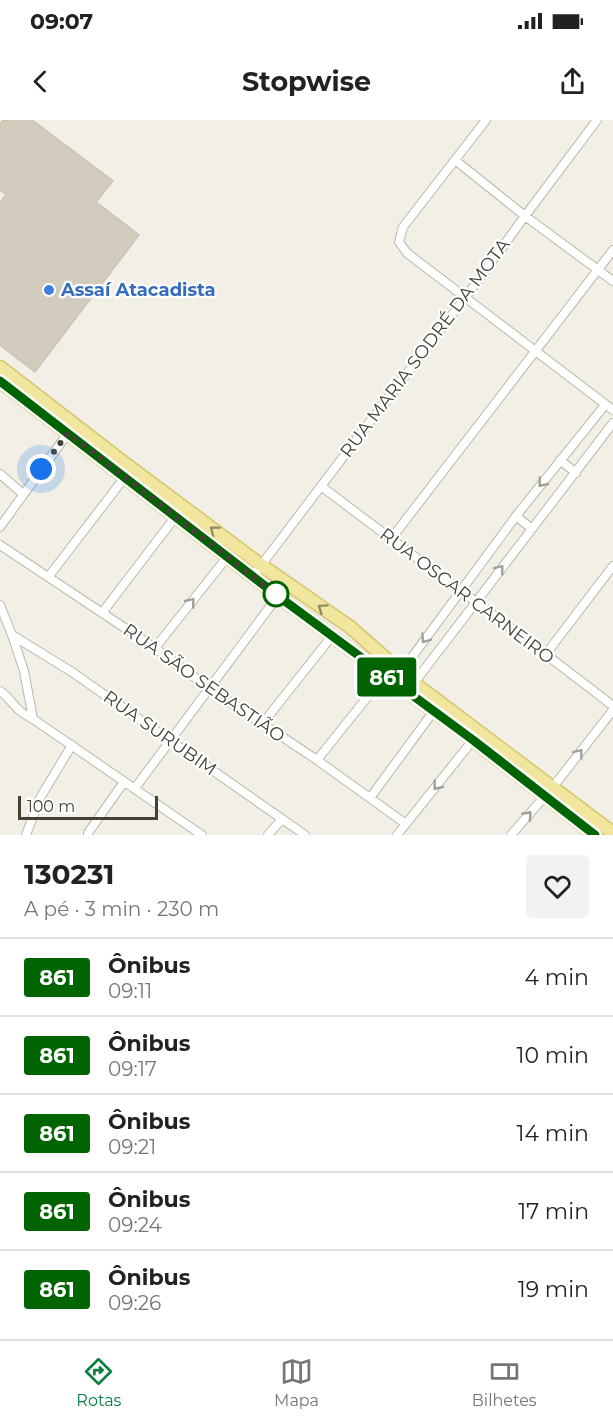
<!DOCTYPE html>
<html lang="pt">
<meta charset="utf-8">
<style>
body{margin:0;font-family:Montserrat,sans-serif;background:#f2f2f2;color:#222;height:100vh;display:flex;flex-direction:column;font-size:22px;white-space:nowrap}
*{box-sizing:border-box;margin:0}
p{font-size:20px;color:#767676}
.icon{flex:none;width:33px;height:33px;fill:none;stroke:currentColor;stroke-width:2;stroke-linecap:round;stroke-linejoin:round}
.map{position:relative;height:715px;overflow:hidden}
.panel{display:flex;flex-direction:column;background:#fff;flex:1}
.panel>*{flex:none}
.badge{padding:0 12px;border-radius:4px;font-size:21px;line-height:39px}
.scale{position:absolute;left:18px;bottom:15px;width:140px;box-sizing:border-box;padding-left:6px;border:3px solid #434036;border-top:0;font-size:16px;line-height:21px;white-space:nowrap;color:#434036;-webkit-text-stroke:4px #fff;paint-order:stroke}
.you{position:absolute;width:30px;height:30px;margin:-15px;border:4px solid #fff;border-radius:50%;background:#1a73e8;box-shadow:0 0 0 9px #1a73e833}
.map>.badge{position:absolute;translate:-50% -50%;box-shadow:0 0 0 3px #fff}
.round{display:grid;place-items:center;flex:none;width:63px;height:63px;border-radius:6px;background:#f2f2f2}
.overview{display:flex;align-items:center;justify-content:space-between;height:102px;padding:0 24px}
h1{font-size:28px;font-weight:700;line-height:45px}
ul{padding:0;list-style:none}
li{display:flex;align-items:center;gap:18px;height:78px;padding:0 24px;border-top:2px solid #e0e0e0}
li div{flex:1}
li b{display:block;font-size:22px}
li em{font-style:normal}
li .badge{min-width:66px;font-weight:700;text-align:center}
.status{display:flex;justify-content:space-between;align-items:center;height:42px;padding:0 30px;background:#fff;direction:ltr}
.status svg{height:16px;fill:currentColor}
header{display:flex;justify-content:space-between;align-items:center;height:78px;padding:0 24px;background:#fff;font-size:27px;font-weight:700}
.tabs{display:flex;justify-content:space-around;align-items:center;height:84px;border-top:2px solid #e0e0e0;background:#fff;font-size:16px;color:#767676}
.tabs a{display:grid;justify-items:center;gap:3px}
.tabs .active{color:#0b8043}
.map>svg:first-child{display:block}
.building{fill:#d1ccbd;stroke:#cbc5b1;stroke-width:1.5}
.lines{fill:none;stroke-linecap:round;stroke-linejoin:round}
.street-casing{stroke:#bbb8aa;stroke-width:10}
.primary-casing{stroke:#d5c570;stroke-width:15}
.street{stroke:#fff;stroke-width:8}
.primary{stroke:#f2e69e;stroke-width:12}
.oneway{stroke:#a1a09a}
.oneway2{stroke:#928b65}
.line-casing{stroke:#fff;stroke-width:14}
.line{stroke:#006400;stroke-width:9}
.walk{stroke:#434036;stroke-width:6;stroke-dasharray:0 10.8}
.shop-dot{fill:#3f7fe0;stroke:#fff;stroke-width:2}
.stop-dot{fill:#fff;stroke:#006400;stroke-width:3}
.labels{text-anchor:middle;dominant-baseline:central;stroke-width:4.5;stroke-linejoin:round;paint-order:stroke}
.shop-label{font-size:18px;font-weight:bold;fill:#366cbe;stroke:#fff;text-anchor:start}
.street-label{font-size:18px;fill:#434036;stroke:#fff}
</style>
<div class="status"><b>09:07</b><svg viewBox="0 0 49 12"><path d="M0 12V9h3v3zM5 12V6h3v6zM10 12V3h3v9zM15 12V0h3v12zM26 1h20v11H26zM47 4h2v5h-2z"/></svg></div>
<header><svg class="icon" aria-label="back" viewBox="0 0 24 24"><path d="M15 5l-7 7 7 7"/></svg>Stopwise<svg class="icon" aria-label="share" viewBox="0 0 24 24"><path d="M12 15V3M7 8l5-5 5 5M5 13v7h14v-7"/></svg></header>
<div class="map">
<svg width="613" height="715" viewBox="0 0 613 715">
<rect width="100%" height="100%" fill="#f1efe6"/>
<path class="building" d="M3 0H32L113 61 96 82 139 115 35 252 0 225V83L6 74 0 70V4Z"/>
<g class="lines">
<g class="street-casing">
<path id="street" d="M486 0 403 107 399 122 407 133 613 290
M455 40 525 96 613 161
M560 340 576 353
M0 354 23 374
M321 366C418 440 517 511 613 586
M516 396 532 409
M0 407 68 313
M391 419 613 130
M0 425 155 528 209 568 317 640 406 704
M49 456 125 357
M253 456 381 287 465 178 525 96 597 0
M0 485 12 515 24 551 33 599
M102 493 176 396
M12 515 72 552 305 715
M155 528 228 436
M546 534 613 446
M401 552 516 396 605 285
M414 563 613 303
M0 571C8 576 12 584 19 590 23 594 28 596 33 599L202 715
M263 603 332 516
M317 640 385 555
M135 668 278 476
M370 678 433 592
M26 715 40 678 72 625
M88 715V713L124 662
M268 715 282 699
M397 715 473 620
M511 715 553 667 613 590"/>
</g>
<g class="primary-casing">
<path id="primary" d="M0 247 123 342 261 445 350 507 414 563 613 713
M0 261 278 476 473 620 595 715"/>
</g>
<use href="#street" class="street"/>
<use href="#primary" class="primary"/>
</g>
<defs><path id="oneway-chevron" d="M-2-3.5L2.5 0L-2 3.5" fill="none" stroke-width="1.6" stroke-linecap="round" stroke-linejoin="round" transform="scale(1.5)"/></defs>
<g class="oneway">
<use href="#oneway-chevron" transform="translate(542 363) rotate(129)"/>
<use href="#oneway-chevron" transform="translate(500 449) rotate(-52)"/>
<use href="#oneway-chevron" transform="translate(191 482) rotate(-51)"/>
<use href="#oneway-chevron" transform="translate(425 519) rotate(126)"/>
<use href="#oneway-chevron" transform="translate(579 633) rotate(-52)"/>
<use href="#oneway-chevron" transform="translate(437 666) rotate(129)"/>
<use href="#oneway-chevron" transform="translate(528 695) rotate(-48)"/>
</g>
<g class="oneway2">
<use href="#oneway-chevron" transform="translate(214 410) rotate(-143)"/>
<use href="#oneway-chevron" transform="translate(322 488) rotate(-145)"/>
</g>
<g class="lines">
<g class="line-casing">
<path id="line" d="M0 261 278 476 473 620 595 715"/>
</g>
<use href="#line" class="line"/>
<path class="walk" d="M41 349 68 313 278 476 276 474"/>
</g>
<circle class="shop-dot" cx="49" cy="170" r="6"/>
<circle class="stop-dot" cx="276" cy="474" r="12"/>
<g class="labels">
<g class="shop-label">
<text x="61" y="170">Assaí Atacadista</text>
</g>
<g class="street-label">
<text transform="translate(425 228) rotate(-53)">RUA MARIA SODRÉ DA MOTA</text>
<text transform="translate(467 476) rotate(37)">RUA OSCAR CARNEIRO</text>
<text transform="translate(204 563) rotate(35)">RUA SÃO SEBASTIÃO</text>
<text transform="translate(160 613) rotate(35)">RUA SURUBIM</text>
</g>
</g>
</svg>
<div class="scale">100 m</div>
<div class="you" style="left:41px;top:349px"></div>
<b class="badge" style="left:387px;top:557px;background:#006400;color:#fff">861</b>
</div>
<section class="panel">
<div class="overview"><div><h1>130231</h1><p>A pé · 3 min · 230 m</p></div><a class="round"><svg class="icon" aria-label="heart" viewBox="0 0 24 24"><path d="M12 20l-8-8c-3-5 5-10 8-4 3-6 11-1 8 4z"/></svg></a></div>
<ul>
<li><span class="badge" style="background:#006400;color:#fff">861</span><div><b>Ônibus</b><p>09:11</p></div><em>4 min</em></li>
<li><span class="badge" style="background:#006400;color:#fff">861</span><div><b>Ônibus</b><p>09:17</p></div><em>10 min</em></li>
<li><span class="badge" style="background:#006400;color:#fff">861</span><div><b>Ônibus</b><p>09:21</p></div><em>14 min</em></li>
<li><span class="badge" style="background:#006400;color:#fff">861</span><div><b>Ônibus</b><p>09:24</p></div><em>17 min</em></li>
<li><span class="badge" style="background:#006400;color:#fff">861</span><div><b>Ônibus</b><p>09:26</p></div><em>19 min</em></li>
</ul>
</section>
<nav class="tabs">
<a class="active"><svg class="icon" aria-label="directions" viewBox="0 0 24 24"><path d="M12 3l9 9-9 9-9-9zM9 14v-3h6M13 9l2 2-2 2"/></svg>Rotas</a>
<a><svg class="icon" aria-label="map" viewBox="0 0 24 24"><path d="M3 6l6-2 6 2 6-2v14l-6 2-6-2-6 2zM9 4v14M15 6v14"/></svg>Mapa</a>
<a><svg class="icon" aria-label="tickets" viewBox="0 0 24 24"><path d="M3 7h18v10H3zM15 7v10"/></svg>Bilhetes</a>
</nav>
